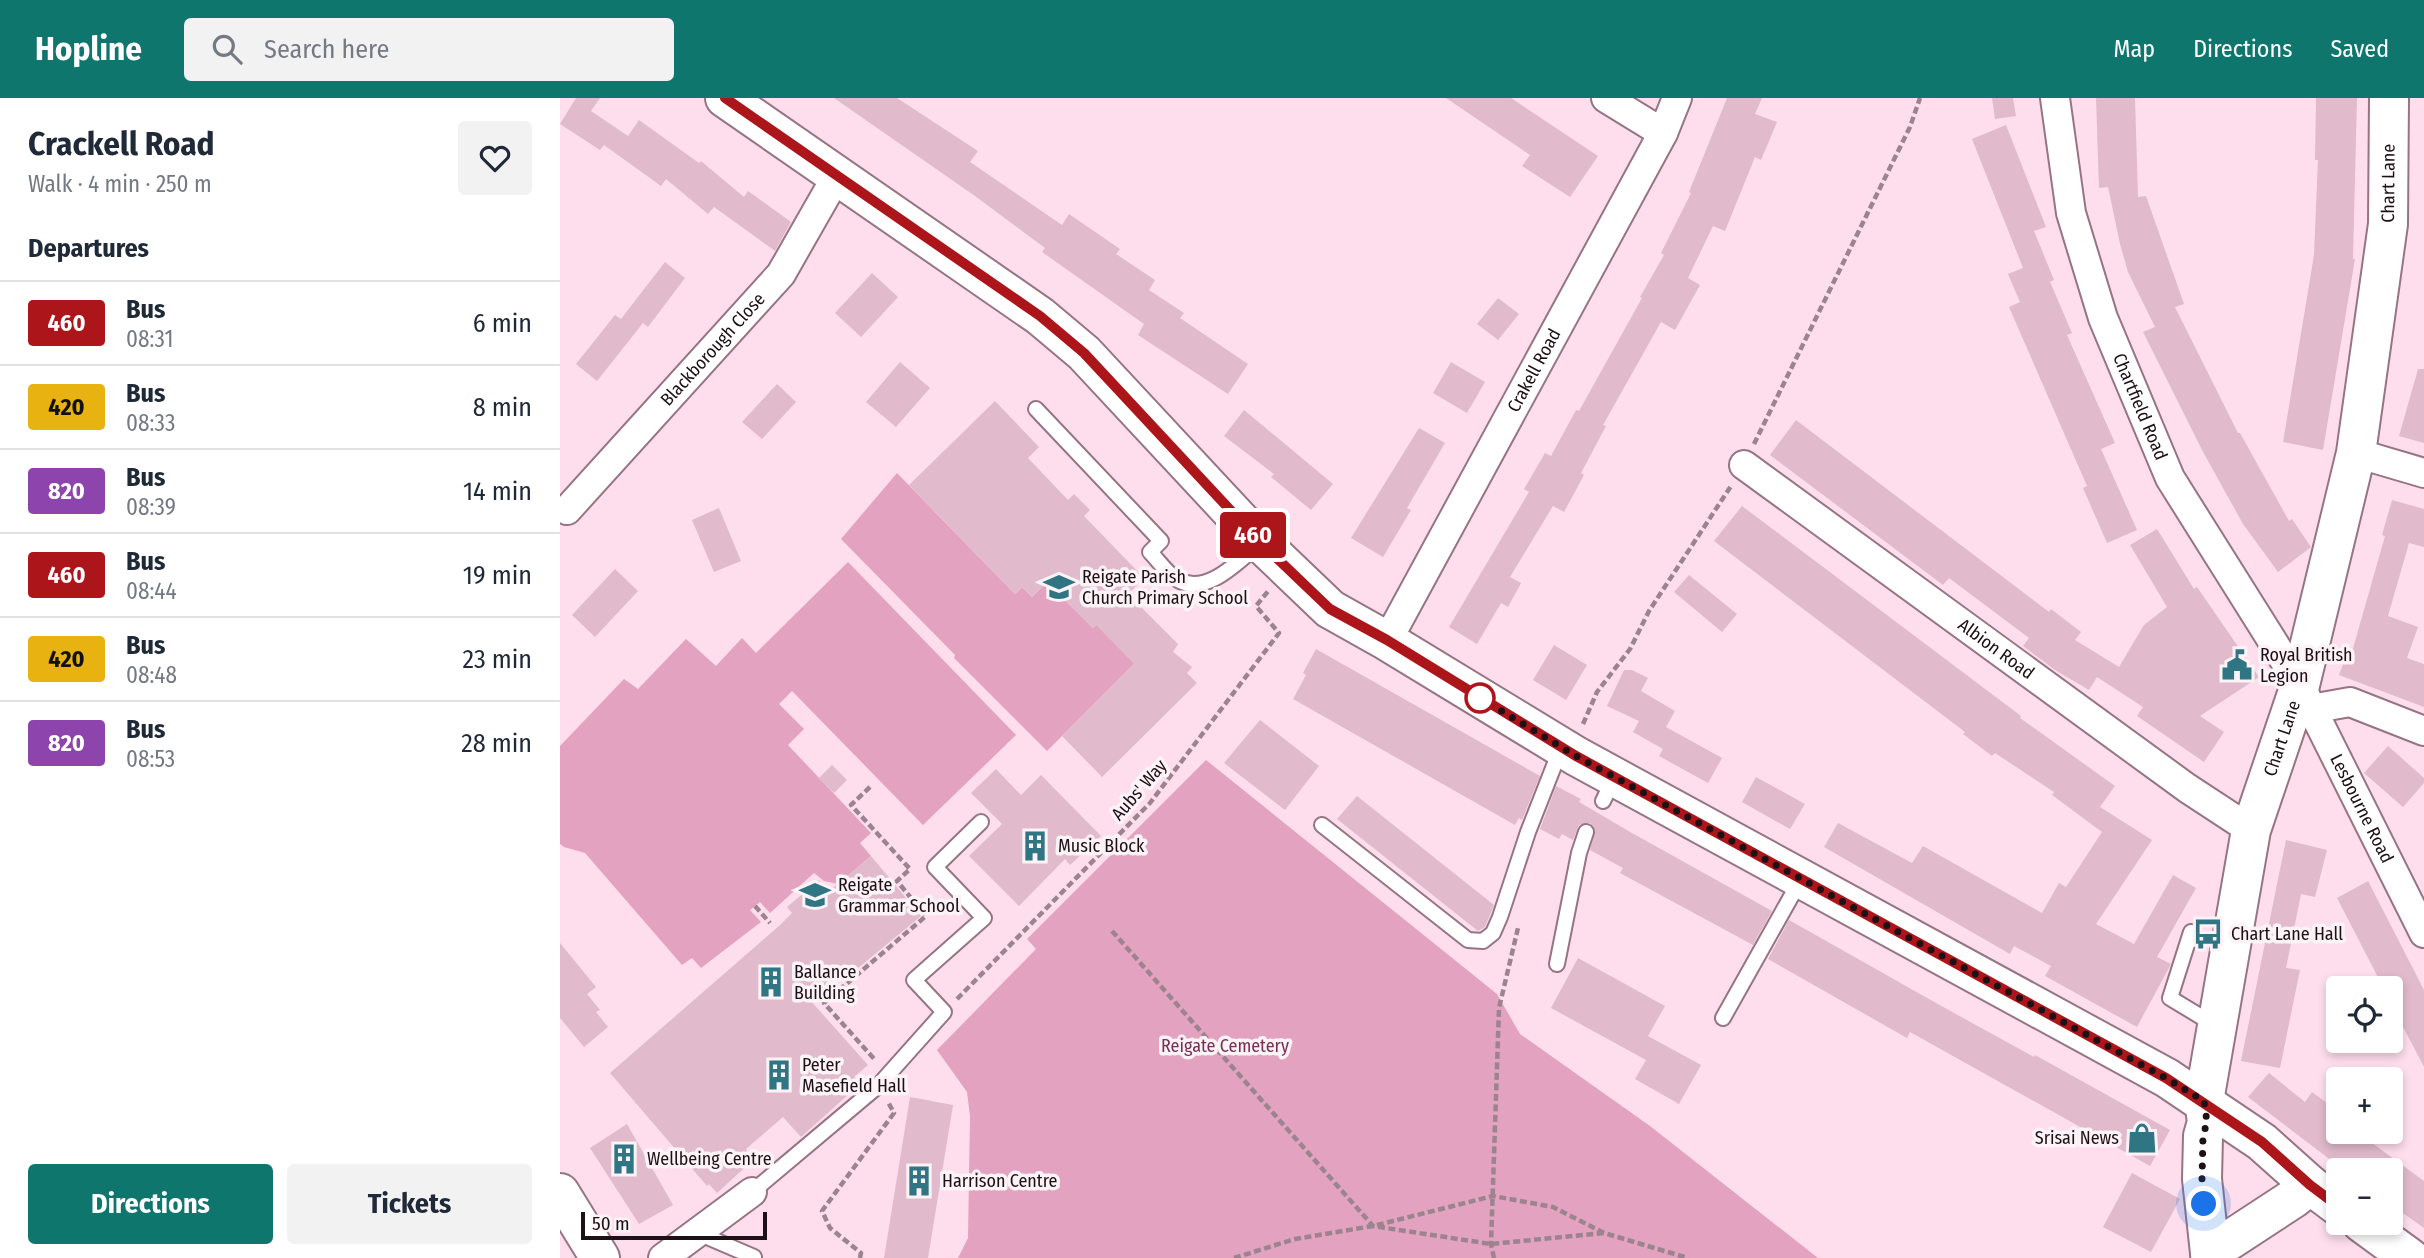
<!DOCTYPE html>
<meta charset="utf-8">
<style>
body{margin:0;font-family:"Fira Sans Condensed",sans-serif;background:#f2f2f3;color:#1f2937;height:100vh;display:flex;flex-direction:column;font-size:26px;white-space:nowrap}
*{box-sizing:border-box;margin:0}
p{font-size:23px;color:#747a83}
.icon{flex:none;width:38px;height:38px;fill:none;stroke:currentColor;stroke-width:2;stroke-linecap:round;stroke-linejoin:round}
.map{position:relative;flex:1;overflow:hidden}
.sheet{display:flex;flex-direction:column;background:#fff;width:560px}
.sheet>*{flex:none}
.badge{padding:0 14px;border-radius:5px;font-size:24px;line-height:46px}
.buttons{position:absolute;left:1766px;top:878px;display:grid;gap:14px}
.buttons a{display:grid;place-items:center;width:77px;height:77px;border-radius:7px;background:#fff;box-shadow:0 4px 10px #0003;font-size:35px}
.scale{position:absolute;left:21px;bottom:18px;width:186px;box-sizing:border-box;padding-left:7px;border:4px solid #1d1016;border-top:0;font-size:19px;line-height:24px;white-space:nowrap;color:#1d1016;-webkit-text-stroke:5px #fbf3f6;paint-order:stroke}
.you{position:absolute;width:35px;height:35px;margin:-18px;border:5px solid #fff;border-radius:50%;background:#1a73e8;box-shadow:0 0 0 10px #1a73e833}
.map>.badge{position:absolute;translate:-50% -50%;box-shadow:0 0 0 4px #fff}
h2{padding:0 28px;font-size:26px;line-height:63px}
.round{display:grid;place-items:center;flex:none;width:74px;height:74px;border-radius:7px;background:#f2f2f3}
.headline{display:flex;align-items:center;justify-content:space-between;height:119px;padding:0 28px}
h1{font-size:33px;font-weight:700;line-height:52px}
.primary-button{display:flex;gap:14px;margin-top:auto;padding:14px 28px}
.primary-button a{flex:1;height:80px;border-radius:7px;background:#0f766e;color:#fff;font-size:28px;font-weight:700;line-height:80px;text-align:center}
.primary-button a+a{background:#f2f2f3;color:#1f2937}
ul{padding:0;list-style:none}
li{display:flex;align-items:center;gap:21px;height:84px;padding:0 28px;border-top:2px solid #e0e1e3}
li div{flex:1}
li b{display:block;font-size:26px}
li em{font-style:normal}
li .badge{min-width:77px;font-weight:700;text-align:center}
header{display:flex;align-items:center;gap:42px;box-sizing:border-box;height:98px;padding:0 35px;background:#0f766e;color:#fff}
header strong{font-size:33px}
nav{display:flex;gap:38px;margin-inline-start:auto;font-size:24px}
.search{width:490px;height:63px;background:#f2f2f3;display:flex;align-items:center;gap:18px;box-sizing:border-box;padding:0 24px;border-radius:7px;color:#747a83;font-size:26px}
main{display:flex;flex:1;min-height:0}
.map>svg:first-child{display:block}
.green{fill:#e2a2c0}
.building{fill:#e1bacb}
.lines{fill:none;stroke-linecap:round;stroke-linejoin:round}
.lane-casing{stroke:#977484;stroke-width:18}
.street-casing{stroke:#977484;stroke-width:32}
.secondary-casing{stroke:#977484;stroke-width:42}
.primary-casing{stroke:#977484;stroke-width:42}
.path{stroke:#9c848f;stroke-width:4.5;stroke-dasharray:7 3.5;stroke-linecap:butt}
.lane{stroke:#fff;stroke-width:14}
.street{stroke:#fff;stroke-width:28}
.secondary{stroke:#fff;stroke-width:38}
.primary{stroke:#fff;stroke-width:38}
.line-casing{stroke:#fff;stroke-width:16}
.line{stroke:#ac151a;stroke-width:10}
.walk{stroke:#1d1016;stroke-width:7;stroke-dasharray:0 12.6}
.stop-dot{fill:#fff;stroke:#ac151a;stroke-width:3.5}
.labels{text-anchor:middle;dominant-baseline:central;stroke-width:7;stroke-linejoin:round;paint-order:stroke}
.street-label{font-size:18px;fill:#1d1016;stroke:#fbf3f6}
.poi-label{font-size:18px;fill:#1d1016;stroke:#fbf3f6;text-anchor:start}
.park-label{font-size:18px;fill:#7a2d57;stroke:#fbf3f6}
</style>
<header>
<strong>Hopline</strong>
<div class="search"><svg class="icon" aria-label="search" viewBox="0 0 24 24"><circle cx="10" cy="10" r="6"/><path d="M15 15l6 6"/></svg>Search here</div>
<nav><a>Map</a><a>Directions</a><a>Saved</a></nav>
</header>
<main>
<section class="sheet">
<div class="headline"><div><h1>Crackell Road</h1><p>Walk · 4 min · 250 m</p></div><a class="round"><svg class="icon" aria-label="heart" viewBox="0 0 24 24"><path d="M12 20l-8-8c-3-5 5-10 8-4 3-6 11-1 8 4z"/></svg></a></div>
<h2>Departures</h2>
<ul>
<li><span class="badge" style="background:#ac151a;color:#fff">460</span><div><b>Bus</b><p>08:31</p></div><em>6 min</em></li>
<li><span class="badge" style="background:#e8b210;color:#111">420</span><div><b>Bus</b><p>08:33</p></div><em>8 min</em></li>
<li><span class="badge" style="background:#8e44ad;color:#fff">820</span><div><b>Bus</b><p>08:39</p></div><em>14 min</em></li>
<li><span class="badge" style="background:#ac151a;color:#fff">460</span><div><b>Bus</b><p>08:44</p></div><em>19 min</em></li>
<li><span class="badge" style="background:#e8b210;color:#111">420</span><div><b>Bus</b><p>08:48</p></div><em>23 min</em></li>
<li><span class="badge" style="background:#8e44ad;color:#fff">820</span><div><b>Bus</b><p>08:53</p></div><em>28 min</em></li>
</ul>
<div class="primary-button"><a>Directions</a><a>Tickets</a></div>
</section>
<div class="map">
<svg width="1864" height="1160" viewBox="0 0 1864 1160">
<rect width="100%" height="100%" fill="#fedeec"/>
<path class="green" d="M337 375 455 496 462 489 472 499 487 484 533 530 552 511 574 566 487 653 394 560 395 557 281 441Z
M288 464 456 637 363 727 232 593 219 606 244 631 228 647 311 735 300 745 311 758 278 786 264 783 254 775 210 815 200 804 190 812 201 824 141 870 132 860 122 867 25 755 4 749 0 746V648L64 581 78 591 126 541 156 568 182 540 196 555Z
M646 662 937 896 960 936 1090 1028 1258 1160H398L408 1140 410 1018 407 994 377 952 476 851 467 841Z"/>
<path class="building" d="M16 0H40L31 13 68 38 79 22 139 65 141 63 184 99 188 93 231 124 215 153 154 109 148 116 106 81 101 88 44 47 40 52 0 26Z
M274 0H337L418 53 410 64 502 127 509 116 560 151 556 156 595 182 589 192 624 215 620 220 688 266 668 296 578 237 584 226 482 154 485 150 415 98Z
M886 0H951L1038 58 1010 99 962 68 970 57Z
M1167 0H1202L1195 16 1217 24 1201 62 1195 59 1165 133 1153 128 1128 180 1140 187 1115 232 1101 224 1043 327 1046 328 1021 375 1024 377 1004 414 993 408 950 479 961 485 948 509 941 505 917 546 889 529 969 394 964 391 985 355 991 358 1016 312 1019 313 1082 200 1080 199 1104 157 1101 155 1131 95 1129 94Z
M1432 0H1453L1456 18 1435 21Z
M1536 0H1575L1578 99 1586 98 1624 206 1615 209 1678 335H1680L1729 423 1732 421 1751 449 1718 474 1683 426 1642 352 1583 234 1595 229 1568 174 1560 146 1548 89 1539 90Z
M1756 0H1797L1793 161H1795L1763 352 1723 344 1754 157 1758 62H1755Z
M1446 27 1486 129 1474 133 1494 182 1490 184 1512 235 1507 237 1555 345 1541 351 1577 432 1547 445 1523 390 1527 388 1449 209 1460 204 1448 176 1463 170 1412 41Z
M105 164 125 180 88 229 83 225 37 283 16 266 55 217 61 221Z
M312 175 338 199 301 239 275 215Z
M938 200 959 216 938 242 917 226Z
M340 264 370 290 336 329 306 304Z
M891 264 925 284 907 315 873 295Z
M1858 271H1864V345L1839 338Z
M217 286 236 304 202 341 182 324Z
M435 303 479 349 468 360 508 402 514 396 530 412 524 418 584 480 568 496 618 546 613 554 632 569 627 575 637 585 542 679 502 638 574 566 536 527 533 530 487 484 472 499 462 489 455 496 349 387Z
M684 312 773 386 751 412 711 379 714 376 664 338Z
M1236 322 1489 514 1491 511 1521 534 1515 542 1559 569 1584 527 1607 509 1570 447 1597 431 1634 491 1637 489 1699 579 1640 618 1664 634 1644 664 1577 618 1583 609 1537 579 1529 592 1495 572 1463 548 1469 540 1389 480 1383 487 1210 357Z
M859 330 885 345 847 410 851 412 823 459 791 440Z
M1832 402 1864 411V449L1849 445 1828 518 1858 529 1847 560 1864 566V609L1779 577 1788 553 1792 554 1825 438 1822 437Z
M1182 408 1461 618 1460 620 1555 688 1540 709 1592 742 1536 826 1574 846 1613 777 1636 790 1597 859 1611 866 1577 929 1485 878 1491 868 1454 848 1450 856 1264 749 1278 725 1352 765 1363 748 1482 815 1499 785 1506 789 1542 734 1492 697 1494 694 1435 655 1432 658 1403 636 1405 634 1154 443Z
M159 410 181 463 154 474 132 422Z
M55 471 78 493 35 539 12 517Z
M1129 477 1177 516 1162 534 1114 494Z
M994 547 1027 567 1006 602 973 582Z
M756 551 980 678 962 722 959 720 955 727 733 601 746 577 743 575Z
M1064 572H1072L1088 580 1081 593 1115 613 1106 629 1162 660 1148 685 1099 658 1103 651 1073 634 1079 623 1047 608Z
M700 622 759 668 725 712 664 665Z
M1828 648 1864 680V685L1843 709 1804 675Z
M272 667 287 682 274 695 259 680Z
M436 671 461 697 481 677 541 738 510 767 505 761 459 808 409 758 442 726 411 695Z
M1196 679 1245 706 1230 731 1182 704Z
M996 688 1021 701 1019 704 1072 735 1212 813 1193 847 1060 775 1063 770 1030 752 1035 733 1030 725 1019 727 1013 742 1002 736 999 741 980 731Z
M797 698 934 807 925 829 918 833 777 721Z
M1726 742 1767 752 1755 799 1741 796 1726 870 1740 872 1720 970 1681 963Z
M311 758 361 818 286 880 280 873 249 901 308 967 294 979 300 986 241 1039 223 1019 186 1051 187 1053 184 1057 191 1064 157 1095 149 1086 147 1088 50 975 220 827 232 815 227 809 259 782 269 793Z
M1808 783 1864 892V969L1830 904V891H1824L1777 800Z
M1229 822 1376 905 1474 959 1475 957 1610 1032 1590 1068 1350 934 1347 940 1208 861Z
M0 845 36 889 27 896 40 912 36 914 48 929 24 949 0 920Z
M1018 860 1105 908 1088 938 1141 967 1119 1006 1075 981 1086 962 991 910Z
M1709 975 1745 1004 1752 994 1778 1013V1034H1797L1864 1083V1130L1830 1106V1073H1785L1688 999Z
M350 999 393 1007 368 1160H324Z
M67 1026 113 1107 79 1126 30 1050Z
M1572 1075 1620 1101 1591 1154 1543 1129Z"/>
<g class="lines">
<g class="lane-casing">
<path id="lane" d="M476 311 601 443 590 454C598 462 608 477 618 482 647 498 679 463 699 446
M1043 703 1054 680
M762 727 908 842 923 843 933 835 940 819 968 734 1001 650
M1631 834 1610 900 1653 926
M997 866 1019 755 1026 734
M1163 920 1241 781
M192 1094 318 988 384 914 354 882 424 820 375 769 421 724
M138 1135 194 1159"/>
</g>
<g class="street-casing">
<g id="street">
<path d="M1046 0 1103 35"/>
<path id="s1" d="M1495 0 1511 115 1543 220 1610 380 1740 587 1864 835"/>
<path d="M1796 355 1864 375"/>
<path id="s2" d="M1184 367 1627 690 1691 732"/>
<path id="s3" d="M7 412 221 176 278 76"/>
<path id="s4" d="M827 543 1103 35 1117 0"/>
<path d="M1751 611 1790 604 1864 633"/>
<path d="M103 1160 192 1094"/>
</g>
</g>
<g class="secondary-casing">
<g id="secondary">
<path d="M165 0 480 218 524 255 701 445 770 511 827 543 1016 658 1607 980 1702 1044 1750 1087 1778 1108"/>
<path d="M1802 1125 1850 1160"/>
<path id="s5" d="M1650 1155 1642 1081 1643 1038 1647 1024 1644 1003 1691 732 1740 587 1796 355 1828 126 1829 0"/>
<path d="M1651 1160 1650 1155 1734 1100 1750 1087"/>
</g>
</g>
<g class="primary-casing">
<path id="primary" d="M0 1095 40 1160"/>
</g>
<path class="path" d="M1194 346 1350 29 1360 0
M1023 626 1037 594 1070 551 1089 513 1171 388
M310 689 291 707 350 771 337 783 366 818 264 905 316 963
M195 808 210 825
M552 833 813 1128 931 1146 1044 1135
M397 901 590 705 719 535 696 508 709 492
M300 1160 301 1155 270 1130 262 1113 334 1015 328 1004
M674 1160 735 1141 813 1128 933 1098 993 1109 1044 1135 1128 1160
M934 1160 931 1146 939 910 958 830"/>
<use href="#lane" class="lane"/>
<use href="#street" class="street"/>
<use href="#secondary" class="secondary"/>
<use href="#primary" class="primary"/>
</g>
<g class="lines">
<g class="line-casing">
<path id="line" d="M165 0 480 218 524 255 701 445 770 511 827 542 1016 658 1606 980 1702 1044 1750 1087 1778 1108"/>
</g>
<use href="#line" class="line"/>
<path class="walk" d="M920 600 1016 658 1606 980 1644 1003 1647 1024 1643 1038 1642 1081 1644 1106"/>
</g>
<defs>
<g id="school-bare" transform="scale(2.415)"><path d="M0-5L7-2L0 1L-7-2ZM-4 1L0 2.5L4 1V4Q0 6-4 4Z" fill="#307583" stroke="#fbf3f6" stroke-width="2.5" paint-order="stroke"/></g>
<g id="civic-bare" transform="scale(2.415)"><path d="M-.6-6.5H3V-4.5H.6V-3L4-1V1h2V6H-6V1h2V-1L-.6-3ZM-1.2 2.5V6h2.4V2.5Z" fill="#307583" stroke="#fbf3f6" stroke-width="2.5" paint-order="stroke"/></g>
<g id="building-bare" transform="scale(2.415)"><path d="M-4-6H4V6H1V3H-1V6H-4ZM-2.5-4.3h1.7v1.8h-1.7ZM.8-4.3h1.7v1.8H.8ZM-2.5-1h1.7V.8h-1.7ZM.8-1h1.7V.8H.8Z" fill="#307583" stroke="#fbf3f6" stroke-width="2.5" paint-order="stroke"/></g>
<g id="bus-bare" transform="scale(2.415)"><path d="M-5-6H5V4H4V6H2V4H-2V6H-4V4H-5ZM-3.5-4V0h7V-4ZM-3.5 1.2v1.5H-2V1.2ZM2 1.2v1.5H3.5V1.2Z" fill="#307583" stroke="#fbf3f6" stroke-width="2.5" paint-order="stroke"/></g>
<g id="shop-bare" transform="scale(2.415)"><path d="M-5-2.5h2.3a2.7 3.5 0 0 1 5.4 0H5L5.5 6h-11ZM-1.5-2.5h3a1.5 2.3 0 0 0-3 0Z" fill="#307583" stroke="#fbf3f6" stroke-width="2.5" paint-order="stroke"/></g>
</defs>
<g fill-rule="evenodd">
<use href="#school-bare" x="499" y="489"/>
<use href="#civic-bare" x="1677" y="567"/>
<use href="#building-bare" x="475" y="748"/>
<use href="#school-bare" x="255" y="797"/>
<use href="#bus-bare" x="1648" y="836"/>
<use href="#building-bare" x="211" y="884"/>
<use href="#building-bare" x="219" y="977"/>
<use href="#shop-bare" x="1582" y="1040"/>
<use href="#building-bare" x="64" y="1061"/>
<use href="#building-bare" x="359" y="1083"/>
</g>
<circle class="stop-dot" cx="920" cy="600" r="14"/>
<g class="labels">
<g class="street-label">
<text stroke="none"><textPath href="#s5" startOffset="1092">Chart Lane</textPath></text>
<text stroke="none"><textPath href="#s3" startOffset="217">Blackborough Close</textPath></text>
<text stroke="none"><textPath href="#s4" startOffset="308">Crakell Road</textPath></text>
<text stroke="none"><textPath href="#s1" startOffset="322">Chartfield Road</textPath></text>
<text stroke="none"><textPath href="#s2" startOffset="312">Albion Road</textPath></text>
<text stroke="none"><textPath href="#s5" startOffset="525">Chart Lane</textPath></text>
<text transform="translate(579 692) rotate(-49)">Aubs' Way</text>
<text stroke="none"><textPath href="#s1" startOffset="782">Lesbourne Road</textPath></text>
</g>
<g class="poi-label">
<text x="522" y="479">Reigate Parish<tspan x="522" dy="21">Church Primary School</tspan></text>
<text x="1700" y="557">Royal British<tspan x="1700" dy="21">Legion</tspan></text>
<text x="498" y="748">Music Block</text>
<text x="278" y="787">Reigate<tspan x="278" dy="21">Grammar School</tspan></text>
<text x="1671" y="836">Chart Lane Hall</text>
<text x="234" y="874">Ballance<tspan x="234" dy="21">Building</tspan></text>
<text x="242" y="967">Peter<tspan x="242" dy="21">Masefield Hall</tspan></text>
<text x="1559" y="1040" text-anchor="end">Srisai News</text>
<text x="87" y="1061">Wellbeing Centre</text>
<text x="382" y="1083">Harrison Centre</text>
</g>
<g class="park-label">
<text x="665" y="948">Reigate Cemetery</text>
</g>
</g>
</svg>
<div class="buttons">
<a><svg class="icon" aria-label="locate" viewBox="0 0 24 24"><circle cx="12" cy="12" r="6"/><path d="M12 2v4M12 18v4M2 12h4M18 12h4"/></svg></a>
<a>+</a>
<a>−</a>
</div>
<div class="scale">50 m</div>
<div class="you" style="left:1644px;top:1106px"></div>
<b class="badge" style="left:693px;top:437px;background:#ac151a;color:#fff">460</b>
</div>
</main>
